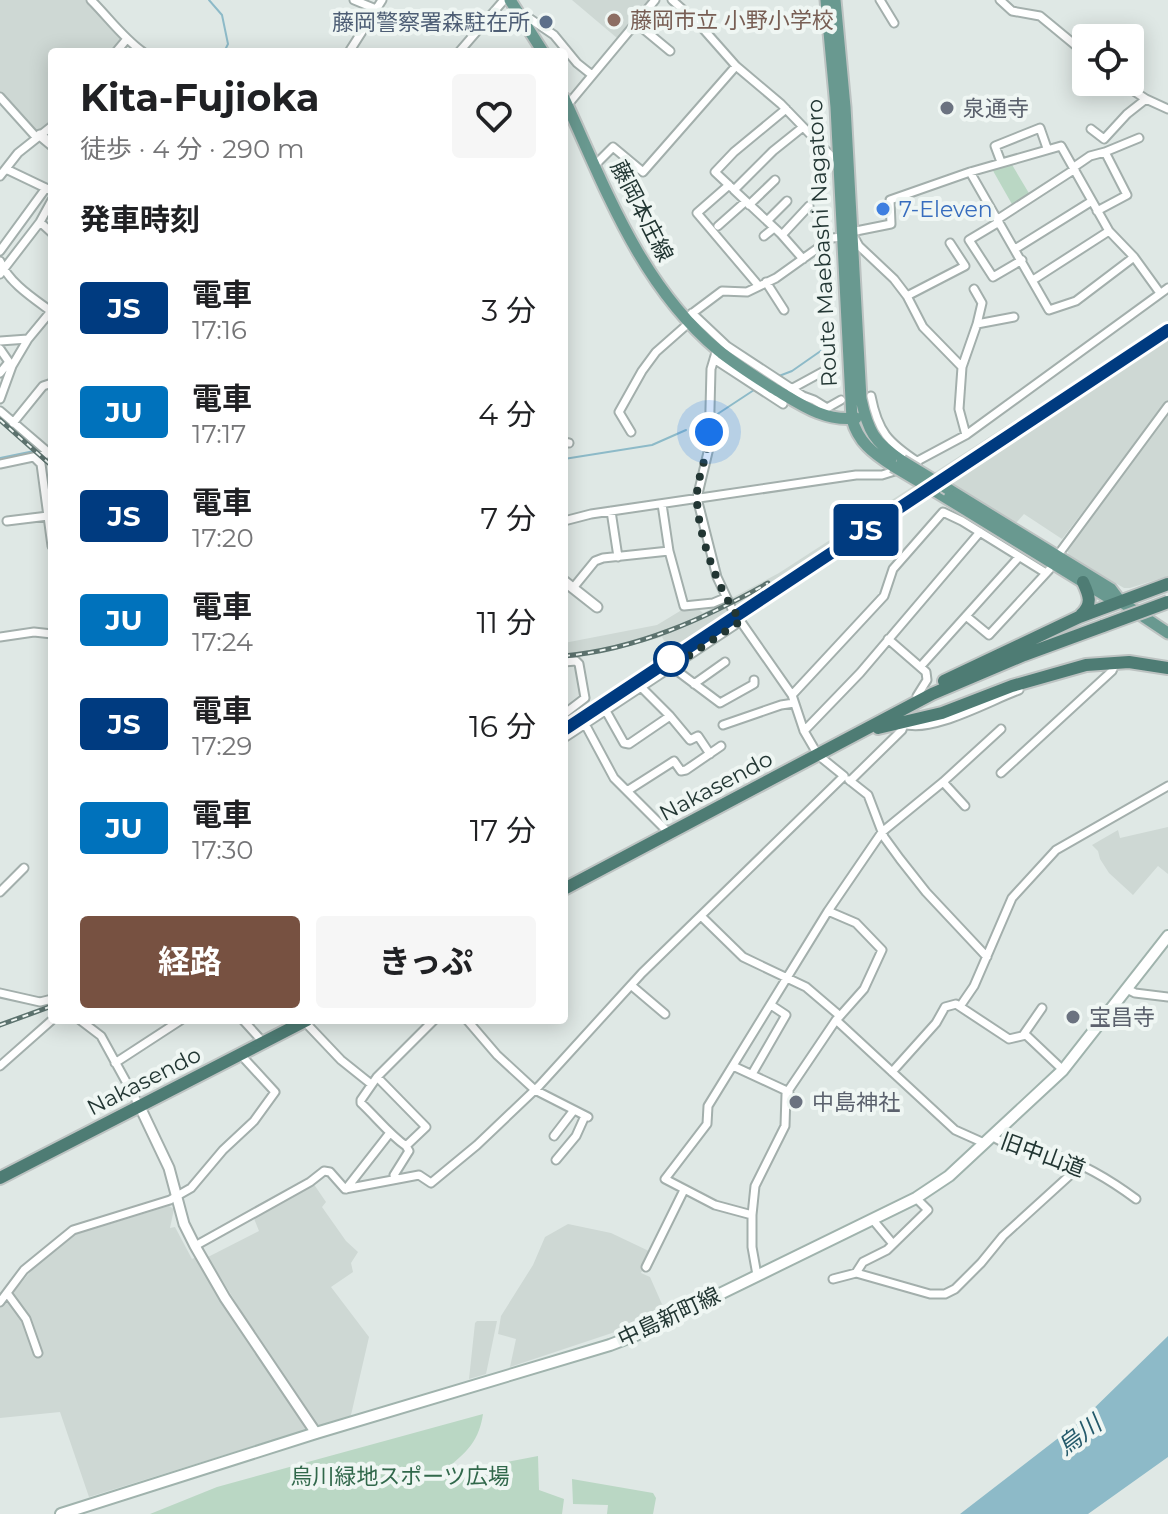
<!DOCTYPE html>
<html lang="ja">
<meta charset="utf-8">
<style>
body{margin:0;font-family:Montserrat,"Noto Sans JP",sans-serif;background:#f6f6f6;color:#202124;height:100vh;display:flex;flex-direction:column;font-size:30px;white-space:nowrap}
*{box-sizing:border-box;margin:0}
p{font-size:26px;color:#757577}
.icon{flex:none;width:44px;height:44px;fill:none;stroke:currentColor;stroke-width:2;stroke-linecap:round;stroke-linejoin:round}
.map{position:relative;flex:1;overflow:hidden}
.panel{position:absolute;left:48px;top:48px;width:520px;height:976px;display:flex;flex-direction:column;background:#fff;border-radius:8px;box-shadow:0 4px 20px #0003}
.panel>*{flex:none}
.badge{padding:0 16px;border-radius:6px;font-size:28px;line-height:52px}
.fabs{position:absolute;left:1072px;top:24px;display:grid;gap:16px}
.fabs a{display:grid;place-items:center;width:72px;height:72px;border-radius:8px;background:#fff;box-shadow:0 4px 20px #0003;font-size:40px}
.you{position:absolute;width:40px;height:40px;margin:-20px;border:6px solid #fff;border-radius:50%;background:#1a73e8;box-shadow:0 0 0 12px #1a73e833}
.map>.badge{position:absolute;translate:-50% -50%;box-shadow:0 0 0 4px #fff}
h2{padding:0 32px;font-size:30px;line-height:72px}
.round{display:grid;place-items:center;flex:none;width:84px;height:84px;border-radius:8px;background:#f6f6f6}
.head{display:flex;align-items:center;justify-content:space-between;height:136px;padding:0 32px}
h1{font-size:38px;font-weight:700;line-height:60px}
.action{display:flex;gap:16px;margin-top:auto;padding:16px 32px}
.action a{flex:1;height:92px;border-radius:8px;background:#775141;color:#fff;font-size:32px;font-weight:700;line-height:92px;text-align:center}
.action a+a{background:#f6f6f6;color:#202124}
ul{padding:0;list-style:none}
li{display:flex;align-items:center;gap:24px;height:104px;padding:0 32px}
li div{flex:1}
li b{display:block;font-size:30px}
li em{font-style:normal}
li .badge{min-width:88px;font-weight:700;text-align:center}
.map>svg:first-child{display:block}
.built{fill:#ced8d4}
.green{fill:#bad7c4}
.water{fill:#8dbac8}
.lines{fill:none;stroke-linecap:round;stroke-linejoin:round}
.stream{stroke:#8dbac8;stroke-width:2}
.minor-casing{stroke:#a3afac;stroke-width:11}
.tertiary-casing{stroke:#a3afac;stroke-width:13}
.secondary-casing{stroke:#a0b3ad;stroke-width:14}
.primary-casing{stroke:#bdc3c2;stroke-width:15}
.trunk-casing{stroke:#bdc3c2;stroke-width:16}
.minor{stroke:#fff;stroke-width:7}
.tertiary{stroke:#fff;stroke-width:9}
.secondary{stroke:#fff;stroke-width:10}
.primary{stroke:#699990;stroke-width:11}
.trunk{stroke:#4e7c74;stroke-width:12}
.rail-casing{stroke:#5c726e;stroke-width:5}
.rail{stroke:#eff6f3;stroke-width:2;stroke-dasharray:6;stroke-linecap:butt}
.primary-bridge-casing{stroke:#bdc3c2;stroke-width:15;stroke-linecap:butt}
.trunk-bridge-casing{stroke:#bdc3c2;stroke-width:16;stroke-linecap:butt}
.primary-bridge{stroke:#699990;stroke-width:11}
.trunk-bridge{stroke:#4e7c74;stroke-width:12}
.line-casing{stroke:#fff;stroke-width:18}
.line{stroke:#003b80;stroke-width:12}
.walk{stroke:#223633;stroke-width:8;stroke-dasharray:0 14.4}
.education-dot{fill:#8d6e63;stroke:#eff6f3;stroke-width:3}
.service-dot{fill:#5c6f8a;stroke:#eff6f3;stroke-width:3}
.worship-dot{fill:#6b7280;stroke:#eff6f3;stroke-width:3}
.shop-dot{fill:#3f7fe0;stroke:#eff6f3;stroke-width:3}
.stop-dot{fill:#fff;stroke:#003b80;stroke-width:4}
.labels{text-anchor:middle;dominant-baseline:central;stroke-width:8;stroke-linejoin:round;paint-order:stroke}
.education-label{font-size:22px;fill:#785e54;stroke:#eff6f3;text-anchor:start}
.service-label{font-size:22px;fill:#4e5e75;stroke:#eff6f3;text-anchor:end}
.worship-label{font-size:22px;fill:#5b616d;stroke:#eff6f3;text-anchor:start}
.shop-label{font-size:22px;fill:#366cbe;stroke:#eff6f3;text-anchor:start}
.street-label{font-size:22px;fill:#223633;stroke:#eff6f3}
.park-label{font-size:22px;fill:#31684b;stroke:#eff6f3}
.water-label{font-size:24px;font-style:italic;fill:#245a6b;stroke:#eff6f3}
</style>
<div class="map">
<svg width="1168" height="1514" viewBox="0 0 1168 1514">
<rect width="100%" height="100%" fill="#dfe8e5"/>
<path class="built" d="M0 0H87L122 36 112 52H52V123L37 134 0 92Z
M572 0H650L617 38Z
M1168 321V335L625 694 619 684 669 649 662 637 608 652 564 660V643L657 625 685 608 695 606 703 613 779 573Z
M1168 338V401L1062 539 1024 514 1015 524 948 483Z
M1168 412V576L1130 588H1124L1069 556 1067 548Z
M1168 827V874L1158 866 1133 895 1109 873 1100 859 1098 851 1092 845 1118 830 1120 838Z
M313 1183 326 1202 322 1207 346 1241 358 1252 351 1263 353 1272 331 1287 369 1337 351 1415 348 1418 320 1426 315 1423 257 1337 208 1257 259 1231 253 1216Z
M169 1206 174 1209 170 1228 175 1227 192 1259 196 1257 222 1303 306 1427 305 1430 89 1497 60 1412 0 1418V1308L32 1270 73 1235Z
M568 1224 611 1233 651 1252 641 1273 650 1277 665 1311 621 1332 618 1331 510 1367 516 1339 498 1334 501 1316 533 1265 545 1237Z
M477 1321H497L486 1374 469 1379 475 1323Z"/>
<path class="green" d="M1011 163 1030 195 1013 206 992 169Z
M483 1414C478 1447 462 1454 440 1475L538 1456 539 1490 564 1499 562 1514H150L217 1487Z
M572 1479 653 1493 656 1498 653 1514H607L608 1505 573 1504Z"/>
<path class="water" d="M1168 1336V1457L1088 1514H960L1083 1419Z"/>
<g class="lines">
<path class="stream" d="M209 0 222 15 228 44 224 52
M779 376 792 371 835 341
M716 415 754 390
M695 426 705 422
M0 458 39 450
M564 459 652 445 686 430"/>
<g class="minor-casing">
<path id="minor" d="M91 0C109 18 123 38 143 52
M354 0 376 9
M672 0 698 23 736 66 781 104 837 162
M880 0 894 23
M1000 0 1012 11 1040 16 1086 54
M524 19 529 18 554 35 577 63 592 75
M635 22 670 51
M116 52 126 40
M349 52 382 0
M459 52 504 0
M1120 82 1146 99 1168 109
M0 97 36 137
M565 108 655 0
M1091 129 1104 139 1127 114 1146 99
M1105 152 1139 138
M1001 162 995 146 1040 128 1047 148
M595 165 613 147 643 172 736 66
M1074 167 1090 156 1105 152 1127 195 1097 211
M6 169 52 191
M970 172 1049 310 1076 301 1134 257
M0 176 18 153 52 126
M729 185 697 213 758 285
M732 188 715 172 734 152 786 109
M749 205 775 180
M998 219 1075 169
M767 221 787 201
M40 222 52 233
M999 222 969 240 993 277 1022 260
M718 226 745 202
M782 235 809 206
M764 236 774 228
M1015 249 1092 201
M0 251 46 188
M803 259 781 234 734 190 773 151 803 127
M0 261C9 283 33 298 52 312
M0 274 40 222 52 200
M1033 280 1109 231
M766 282 784 310
M974 289 982 303 977 324
M907 296 965 266 950 243
M692 313 727 346 803 396 814 400 827 408 841 400
M686 318 722 291 747 292 776 278 832 238 843 237
M0 341 28 339
M0 349 9 362
M714 359 783 404
M962 367 977 324 1014 317
M0 373 9 362 12 366 28 339 52 310
M791 389 824 371
M871 396C878 432 888 442 918 462
M0 399 12 366
M0 411 49 453
M13 423 43 386 52 383
M631 432 619 412 642 371 656 352 690 322
M966 435 959 409 962 367 923 327 907 296 894 279 859 246 851 232 891 224 890 200 970 172 1061 146 1109 231 1134 257 1160 293
M564 442 569 443
M34 457 41 464 52 546
M0 464 52 453
M910 465 966 435 1168 288
M662 504 669 551 684 606 713 603 725 598
M611 511 618 557
M7 521 48 516
M564 521 591 514 856 475H882L898 470
M1055 559 1168 406
M573 588 595 561 603 558 669 551
M966 616 989 635 1049 570
M0 637 34 632 52 634
M888 639 926 672 927 680 917 696
M564 662 576 661 579 664 585 698 564 714
M921 666 1019 557
M672 667 720 703 754 684V680
M694 684 725 662
M641 687 670 716
M792 695 884 596 893 569 943 512 962 521 1046 573
M606 711 624 743 629 744 670 716 690 740 698 736 710 754
M585 724 614 778 669 833
M723 725 781 705 794 703
M804 731 860 673 980 532
M564 738 741 621
M1001 773 1112 671 1116 662
M849 780 868 795 884 837 900 859 926 892 987 957
M850 781 902 730 904 724C931 734 991 700 1019 690
M943 782 965 806
M627 791 674 761 681 771 686 770 721 746
M0 892 24 868
M828 911 856 923 882 950 864 989 840 1016
M701 916 743 957 806 987 840 1016 836 1020 955 1130 984 1143
M632 986 665 1014
M1127 989 1135 993 1168 997
M0 993 40 1002 52 999
M961 1005 974 986 1012 898 1056 850 1168 786
M80 1020 101 1036 140 1107
M243 1020 263 1042
M467 1020 497 1055 535 1090 588 1117
M304 1021 341 1060 371 1084
M1024 1034 1042 1008
M115 1063 181 1020
M0 1066 52 1020
M733 1066 789 1092
M892 1072 936 1023 945 1007 956 1004 1009 1039 1026 1035 1063 1070
M752 1074 786 1015 771 1005
M377 1077 426 1127 406 1146C389 1134 377 1118 361 1103V1100L377 1077 434 1020
M554 1136 574 1110
M992 1136C1010 1149 1037 1150 1058 1156 1086 1165 1113 1182 1136 1199
M556 1160 576 1136 585 1116
M397 1179 394 1175 409 1151 406 1146
M346 1189 389 1134
M752 1215 715 1205 665 1179 707 1124 708 1106 828 911 882 832 943 782 1001 729
M873 1220 893 1244
M195 1246 310 1182 324 1171 330 1172 345 1189 419 1175 431 1183 477 1145 539 1086 642 973 844 776 818 755 804 731 792 695 732 609 717 577 697 498 709 448 711 369 717 349
M646 1267 684 1190
M856 1273 863 1262 887 1250 928 1210 916 1198
M757 1275 752 1247V1215L755 1186 785 1126 786 1094 836 1020
M833 1279 856 1273 930 1294H945L955 1289 981 1263 1003 1236 1080 1166
M7 1293 26 1319 38 1353
M0 1302 24 1270 73 1230 170 1200 191 1188 223 1150 254 1121 275 1092 240 1054"/>
</g>
<g class="tertiary-casing">
<path id="tertiary" d="M40 135 52 145
M564 581 597 607
M140 1107 169 1168 184 1224 195 1246 225 1298 316 1433"/>
</g>
<g class="secondary-casing">
<path id="secondary" d="M61 1514 316 1433 610 1345 636 1335 916 1198 949 1176 1063 1070 1168 936"/>
</g>
<g class="primary-casing">
<path id="primary" d="M510 0 543 52
M826 0 836 107 852 419C858 442 873 453 893 466
M835 0 845 107 861 399C868 431 874 442 902 461
M564 98C605 187 640 285 718 350 735 364 754 376 773 388 800 404 824 422 856 418
M948 489 1111 589 1120 601
M935 491 1106 596 1120 601 1168 633"/>
</g>
<g class="trunk-casing">
<path id="trunk" d="M1081 615C1093 604 1089 595 1083 582
M944 681 1079 617 1168 584
M878 728 942 713 1012 686 1086 665 1129 662 1168 668
M564 889 932 694 1024 655 1103 626
M0 1178 307 1020"/>
</g>
<use href="#minor" class="minor"/>
<use href="#tertiary" class="tertiary"/>
<use href="#secondary" class="secondary"/>
<use href="#primary" class="primary"/>
<use href="#trunk" class="trunk"/>
<g class="rail-casing">
<path id="rail" d="M0 420 52 466
M564 656C638 649 704 619 768 583
M564 730 1168 330
M0 1025 52 1006"/>
</g>
<use href="#rail" class="rail"/>
<g class="primary-bridge-casing">
<path id="primary-bridge" d="M902 461 948 489
M893 466 935 491"/>
</g>
<g class="trunk-bridge-casing">
<path id="trunk-bridge" d="M1103 626 1168 602"/>
</g>
<use href="#primary-bridge" class="primary-bridge"/>
<use href="#trunk-bridge" class="trunk-bridge"/>
</g>
<g class="lines">
<g class="line-casing">
<path id="line" d="M564 730 1168 330"/>
</g>
<use href="#line" class="line"/>
<path class="walk" d="M671 659 672 667 741 621C719 592 698 537 697 499 696 478 709 455 709 432"/>
</g>
<circle class="education-dot" cx="614" cy="20" r="8"/>
<circle class="service-dot" cx="546" cy="22" r="8"/>
<g class="worship-dot">
<circle cx="947" cy="108" r="8"/>
<circle cx="1073" cy="1017" r="8"/>
<circle cx="796" cy="1102" r="8"/>
</g>
<circle class="shop-dot" cx="883" cy="209" r="8"/>
<circle class="stop-dot" cx="671" cy="659" r="16"/>
<g class="labels">
<g class="education-label">
<text x="630" y="20">藤岡市立 小野小学校</text>
</g>
<g class="service-label">
<text x="530" y="22">藤岡警察署森駐在所</text>
</g>
<g class="worship-label">
<text x="963" y="108">泉通寺</text>
<text x="1089" y="1017">宝昌寺</text>
<text x="812" y="1102">中島神社</text>
</g>
<g class="shop-label">
<text x="899" y="209">7-Eleven</text>
</g>
<g class="street-label">
<text transform="translate(642 211) rotate(63)">藤岡本庄線</text>
<text transform="translate(822 243) rotate(-93)">Route Maebashi Nagatoro</text>
<text transform="translate(716 786) rotate(-28)">Nakasendo</text>
<text transform="translate(144 1081) rotate(-27)">Nakasendo</text>
<text transform="translate(1043 1155) rotate(20)">旧中山道</text>
<text transform="translate(669 1317) rotate(-25)">中島新町線</text>
</g>
<g class="park-label">
<text x="400" y="1476">烏川緑地スポーツ広場</text>
</g>
<g class="water-label">
<text transform="translate(1079 1435) rotate(-37)">烏川</text>
</g>
</g>
</svg>
<div class="fabs">
<a><svg class="icon" aria-label="locate" viewBox="0 0 24 24"><circle cx="12" cy="12" r="6"/><path d="M12 2v4M12 18v4M2 12h4M18 12h4"/></svg></a>
</div>
<div class="you" style="left:709px;top:432px"></div>
<b class="badge" style="left:866px;top:530px;background:#003b80;color:#fff">JS</b>
<section class="panel">
<div class="head"><div><h1>Kita-Fujioka</h1><p>徒歩 · 4 分 · 290 m</p></div><a class="round"><svg class="icon" aria-label="heart" viewBox="0 0 24 24"><path d="M12 20l-8-8c-3-5 5-10 8-4 3-6 11-1 8 4z"/></svg></a></div>
<h2>発車時刻</h2>
<ul>
<li><span class="badge" style="background:#003b80;color:#fff">JS</span><div><b>電車</b><p>17:16</p></div><em>3 分</em></li>
<li><span class="badge" style="background:#0072bc;color:#fff">JU</span><div><b>電車</b><p>17:17</p></div><em>4 分</em></li>
<li><span class="badge" style="background:#003b80;color:#fff">JS</span><div><b>電車</b><p>17:20</p></div><em>7 分</em></li>
<li><span class="badge" style="background:#0072bc;color:#fff">JU</span><div><b>電車</b><p>17:24</p></div><em>11 分</em></li>
<li><span class="badge" style="background:#003b80;color:#fff">JS</span><div><b>電車</b><p>17:29</p></div><em>16 分</em></li>
<li><span class="badge" style="background:#0072bc;color:#fff">JU</span><div><b>電車</b><p>17:30</p></div><em>17 分</em></li>
</ul>
<div class="action"><a>経路</a><a>きっぷ</a></div>
</section>
</div>
